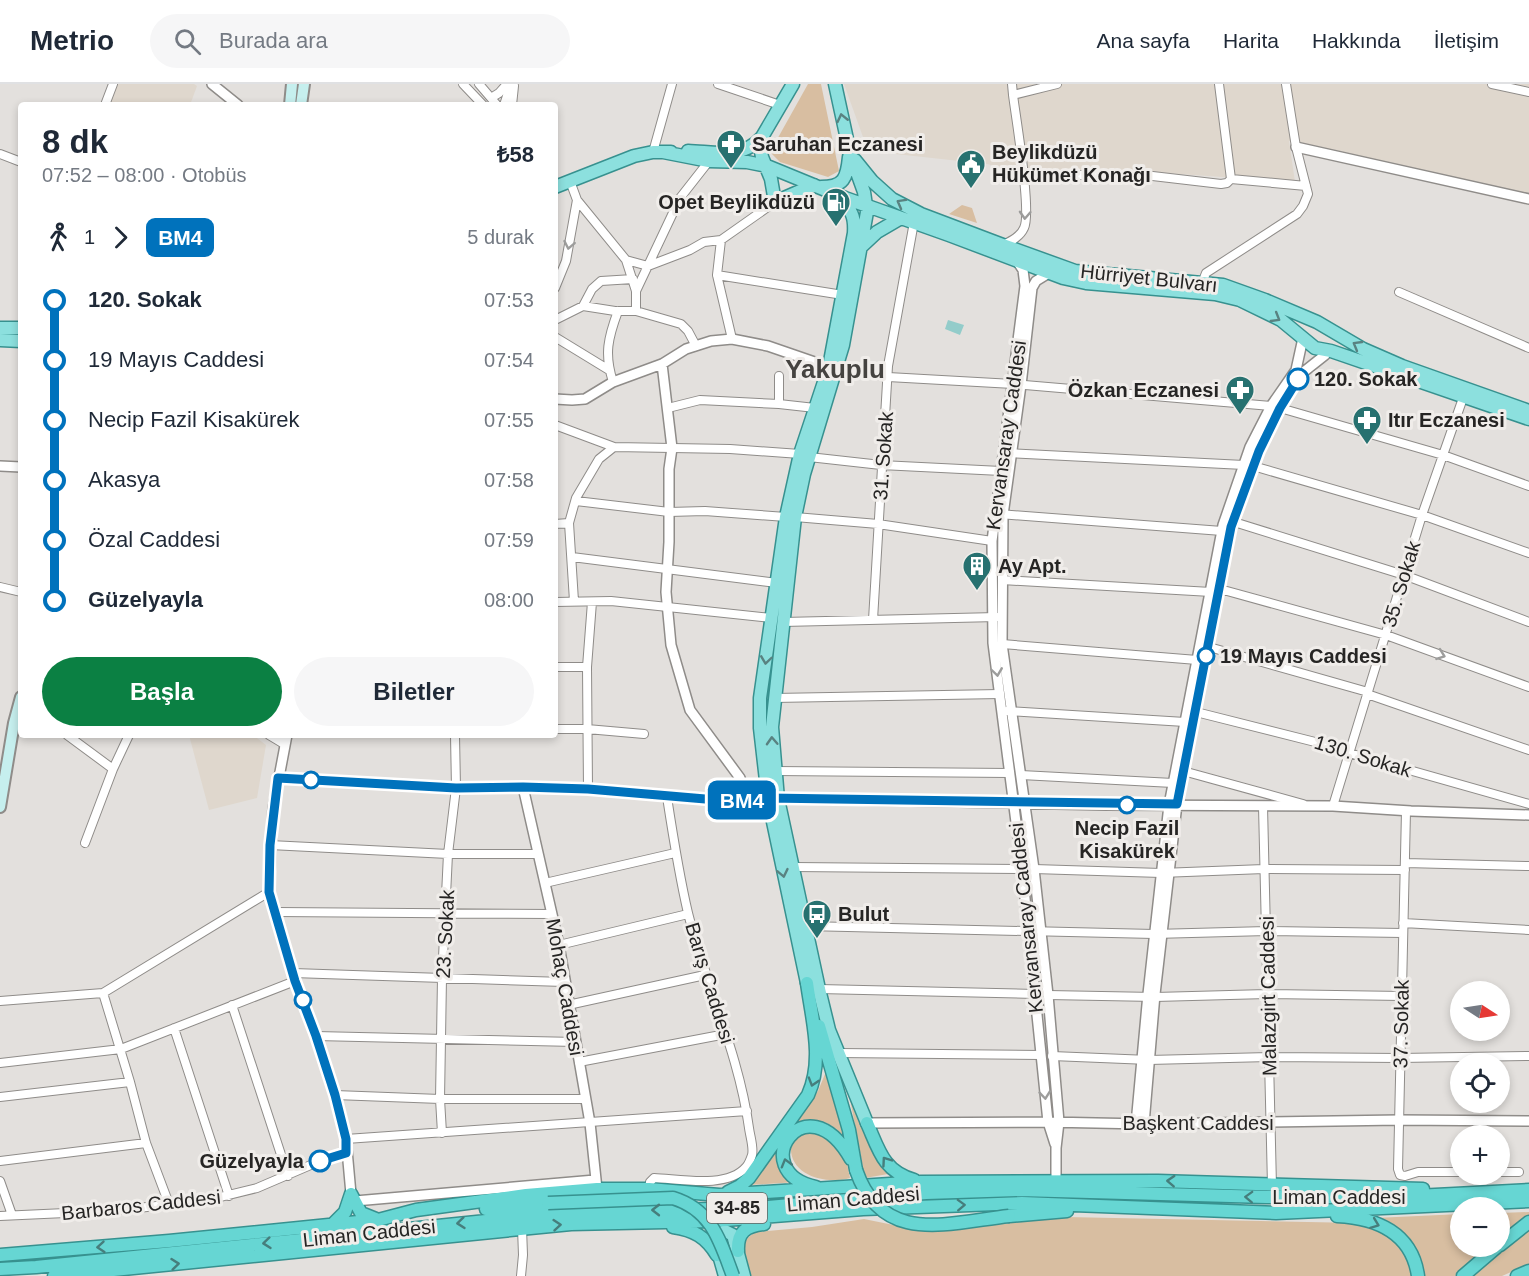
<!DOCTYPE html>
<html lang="tr">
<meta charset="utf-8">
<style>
body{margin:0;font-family:Helvetica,sans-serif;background:#f6f6f7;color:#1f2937;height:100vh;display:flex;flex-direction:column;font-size:22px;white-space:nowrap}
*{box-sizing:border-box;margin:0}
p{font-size:20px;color:#747a83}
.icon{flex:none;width:33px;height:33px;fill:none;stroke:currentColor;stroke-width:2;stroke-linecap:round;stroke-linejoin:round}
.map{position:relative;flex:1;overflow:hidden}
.panel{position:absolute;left:18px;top:18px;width:540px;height:636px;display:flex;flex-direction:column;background:#fff;border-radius:6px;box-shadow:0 3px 9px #0003}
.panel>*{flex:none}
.badge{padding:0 12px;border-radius:9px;font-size:21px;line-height:39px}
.needle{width:39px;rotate:102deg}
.tools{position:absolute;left:1450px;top:897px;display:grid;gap:12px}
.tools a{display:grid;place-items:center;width:60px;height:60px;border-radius:50%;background:#fff;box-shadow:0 3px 9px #0003;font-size:30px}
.map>.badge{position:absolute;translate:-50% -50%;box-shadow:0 0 0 3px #fff}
.legs{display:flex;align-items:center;gap:9px;height:66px;padding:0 24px;font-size:20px}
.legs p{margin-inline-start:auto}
.head{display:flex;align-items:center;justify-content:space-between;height:102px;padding:0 24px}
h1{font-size:33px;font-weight:700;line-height:45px}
.button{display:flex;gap:12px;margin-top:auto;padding:12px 24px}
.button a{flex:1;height:69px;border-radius:36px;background:#0b8043;color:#fff;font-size:24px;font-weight:700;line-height:69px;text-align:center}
.button a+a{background:#f6f6f7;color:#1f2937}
ul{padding:0 24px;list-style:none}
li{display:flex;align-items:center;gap:21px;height:60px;font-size:22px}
li i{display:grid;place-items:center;width:9px;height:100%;margin:0 8px;background:currentColor}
li i::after{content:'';width:15px;height:15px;margin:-8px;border:4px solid;border-radius:50%;background:#fff}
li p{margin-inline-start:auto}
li:first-child i{background:linear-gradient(#0000 50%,currentColor 0)}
li:last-child i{background:linear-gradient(currentColor 50%,#0000 0)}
header{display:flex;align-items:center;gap:36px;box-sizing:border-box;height:84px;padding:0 30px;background:#fff;border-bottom:2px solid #e0e1e3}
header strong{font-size:28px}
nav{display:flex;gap:33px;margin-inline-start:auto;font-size:21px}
.search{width:420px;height:54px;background:#f6f6f7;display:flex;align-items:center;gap:15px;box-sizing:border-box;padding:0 21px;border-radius:33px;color:#747a83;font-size:22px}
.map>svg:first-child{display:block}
.built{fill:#dfd7cd}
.green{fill:#d8bea1}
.water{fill:#93ccca}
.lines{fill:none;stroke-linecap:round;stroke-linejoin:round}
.minor-casing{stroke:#8f8c89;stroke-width:10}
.tertiary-casing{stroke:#8f8c89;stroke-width:12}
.secondary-casing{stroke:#8f8c89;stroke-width:14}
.primary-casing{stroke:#37918f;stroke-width:15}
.trunk-casing{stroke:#37918f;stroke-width:15}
.minor{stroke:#fff;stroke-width:8}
.tertiary{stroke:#fff;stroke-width:9}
.secondary{stroke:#c6efee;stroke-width:10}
.primary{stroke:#8ce0de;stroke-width:12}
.trunk{stroke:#66d6d3;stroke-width:12}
.trunk-bridge-casing{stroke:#37918f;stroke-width:15;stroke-linecap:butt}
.trunk-bridge{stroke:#66d6d3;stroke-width:12}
.oneway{stroke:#598281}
.oneway2{stroke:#9d9d9c}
.oneway3{stroke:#467e7c}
.line-1-casing{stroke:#fff;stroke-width:14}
.line-1{stroke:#0072bc;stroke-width:9}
.stop-1-dot{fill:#fff;stroke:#0072bc;stroke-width:3}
.labels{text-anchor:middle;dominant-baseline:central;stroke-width:6;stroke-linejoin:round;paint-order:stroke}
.shield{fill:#f0edea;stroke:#63615f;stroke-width:1.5}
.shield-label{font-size:18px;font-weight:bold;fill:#262524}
.poi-label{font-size:20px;font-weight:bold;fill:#262524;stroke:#f0edea;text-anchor:start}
.street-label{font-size:20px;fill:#262524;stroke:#f0edea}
.stop-label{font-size:20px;font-weight:bold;fill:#262524;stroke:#f0edea;text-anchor:start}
.district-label{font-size:26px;font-weight:bold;fill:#454340;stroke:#f0edea}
</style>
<header>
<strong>Metrio</strong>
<div class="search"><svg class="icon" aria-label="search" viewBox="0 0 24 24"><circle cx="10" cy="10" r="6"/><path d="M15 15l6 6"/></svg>Burada ara</div>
<nav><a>Ana sayfa</a><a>Harita</a><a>Hakkında</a><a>İletişim</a></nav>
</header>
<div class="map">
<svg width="1529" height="1192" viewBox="0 0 1529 1192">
<rect width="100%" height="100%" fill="#e3e0dd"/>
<path class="built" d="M117 0H194L197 2 190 21H109Z
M844 0H1529V110L1289 57 1295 98 1137 87H1013L987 80 868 67Z
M189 651H253L266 661 257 714 209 726Z"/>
<path class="green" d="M808 0H821L839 87 828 93 780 78 770 68Z
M962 121 972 124 977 139 949 130Z
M825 990H829L849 1061C835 1039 819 1031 795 1040L818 1007Z
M849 1010 888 1090 865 1094Z
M802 1047H820L846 1075 850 1094C827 1101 788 1092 791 1061Z
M781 1057 797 1098 750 1101Z
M1529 1128V1132L1500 1156V1129Z
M1461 1130V1162L1492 1163 1455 1192H1423C1419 1162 1404 1143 1375 1134Z
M1066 1133 1358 1139 1376 1143 1406 1164 1414 1192H751C745 1175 735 1159 756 1148L812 1143 864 1135 928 1148Z
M1529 1146V1180L1502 1192H1470Z"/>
<path class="water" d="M948 236 964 241 960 251 945 245Z"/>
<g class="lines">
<g class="minor-casing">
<path id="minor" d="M463 0 483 21
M479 0 497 21
M718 0 780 21
M1012 0 1013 11 1057 0
M1492 0 1529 8
M491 14 499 9 507 0
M105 21 113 0
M504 21 511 0
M512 21 514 2
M653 68 672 0
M0 70 21 78
M1023 91H1144L1221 100 1227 99 1231 95 1219 0
M1231 95 1306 102
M577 116 626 176 648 182
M721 156 717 191 732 255
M1003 161C1011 157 1020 153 1024 144 1032 128 1016 35 1013 11
M626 176 636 207V227L681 240 688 247 696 262
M648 182 690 166 704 158 721 156 775 118
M717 191 843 211
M1202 199 1206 189 1297 130 1303 122 1308 110 1296 63 1286 0
M555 204 566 177 577 116 570 97
M636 207 680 114 709 77
M1399 208 1529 264
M583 222 615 227H636
M555 236 583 222 592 205 601 197 633 195
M555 253 609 286
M838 284 888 293 1013 300 1271 322
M613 298C604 270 608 254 618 227
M779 320V292
M668 324 700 316 779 320 815 324
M1280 324 1443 371 1529 402
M555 341 614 363
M1008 369 1244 381
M809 373 881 381 1001 387
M1253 382 1422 431 1529 469
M576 417 669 428 705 427 786 433
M999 430 1222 447
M795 433 878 440 992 457
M1234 438 1404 491 1529 538
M569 439 574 517
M555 440 569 439 576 414 599 375 614 363 730 365 800 370
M572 473 777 499
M1002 496 1211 508
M0 503 21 508
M1218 507H1227L1386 551 1529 603
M555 518 611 517 771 534
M873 536 888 282 914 138
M783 538 997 533
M1002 560 1197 576
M1209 563 1368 608
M555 583H587
M1367 610 1529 666
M774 614 1000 610
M1007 627 1185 638
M1196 628 1327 661 1349 669 1529 720
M555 645H587L644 650
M67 651 113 685
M269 651 284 660
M775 687 1010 689
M1183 687 1303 720
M1021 691 1173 699
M588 705 587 583 592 518
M1263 722 1272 1102
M1333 722 1422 431 1463 314
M1406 727 1398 1085 1400 1091 1405 1092 1418 1088H1461
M85 759 113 685 129 651
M270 761 448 770H537
M1405 779 1529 782
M793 783 1022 785
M1034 785 1161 789 1264 785 1405 786
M545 799 675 769
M276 828 552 830
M1403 839 1529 846
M805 842 1154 850 1267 847 1403 849
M559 861 688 830
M293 889 564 898
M819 905 1035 910
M103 909 130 998 146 1059 169 1120
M1048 911 1155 913 1267 910 1402 912
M0 917 103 909 269 808
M232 921 288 1092
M568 921 705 891
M174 944 229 1112
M316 952 576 958
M838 969 1041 971
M1052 972 1149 976 1269 973 1400 974 1529 972
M579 978 726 950
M0 979 121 965 295 897
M335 1011 440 1015H585
M0 1013 130 998
M442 1049 440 1015 442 894 448 770 456 704 455 651
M346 1055 747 1027
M0 1077 146 1059
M1500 1088H1519
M0 1097 12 1131
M649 1105 650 1098 654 1094C680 1095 727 1105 746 1083 748 1081 751 1074 752 1071 754 1064 750 1052 749 1044 739 970 706 901 688 829 679 791 673 752 667 713
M0 1132 109 1127 204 1117 257 1104 320 1077 347 1069
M521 1192 523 1171 522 1144"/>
</g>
<g class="tertiary-casing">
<path id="tertiary" d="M212 0 238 21
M1296 63 1529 115
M1017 177 1023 186 1025 202 992 457 993 559 1022 785 1048 1038 1055 1060
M1049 189 1036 197 1032 204 1021 301 1003 431 1002 560 1034 785 1048 911 1059 1038 1056 1064V1097
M662 280 672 364 669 385V458L666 508 671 561 690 626 740 694 743 704 741 716
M555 315 572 316 585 315 613 298 662 280 686 265 711 257 732 255 768 262 829 283
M0 382 21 383
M287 651 273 725 269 808 295 897 316 952 335 1011 346 1055 351 1110
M278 694 456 704 523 703 588 705 717 716 768 714 1106 721 1333 722 1411 727 1529 731
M523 703 559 861 590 1039 597 1105
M867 1039 1048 1038 1144 1040 1399 1036 1529 1037
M1136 1040 1148 910 1169 721 1223 441 1250 363 1271 322 1296 286 1303 254
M1144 1040 1155 910 1177 720 1231 443 1259 367 1280 324 1301 290 1325 271 1328 267
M355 1117 595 1096"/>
</g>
<g class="secondary-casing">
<path id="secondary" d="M290 21 292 0
M301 21 304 0
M0 723 14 639 21 613"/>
</g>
<g class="primary-casing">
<path id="primary" d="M793 0 762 53 760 62 762 73 771 95 775 118 814 101
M835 0 850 69 864 108 867 128 843 261 804 390 795 433 772 643 778 715 819 905 829 946 867 1039
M688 67C716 68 741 76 762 53
M663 68 709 77 747 78 767 82 845 114 949 151 1063 194 1086 199 1215 210 1240 216 1281 236 1315 264 1331 267 1529 335
M855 76 872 97 892 115 921 130 1003 161 1075 187 1223 201 1265 216 1317 238 1363 265 1402 282 1529 327
M555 103 634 72 653 68H671
M821 103C844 103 847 94 849 73
M862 162 877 148 901 134
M0 244H21
M0 256 21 257
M807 899 768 714 760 644V614L786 433 800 370 829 283 854 149C855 133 852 125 838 115
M725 1192 715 1157 716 1152 725 1147 733 1151 744 1192"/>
</g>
<g class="trunk-casing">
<path id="trunk" d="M819 942 849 1046 856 1086
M867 1039C879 1066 883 1087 914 1096
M816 1103C744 1088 805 994 851 1075
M728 1108 740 1102 749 1094 808 1011C824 976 812 936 807 899
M351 1110 361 1129 376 1135
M486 1125 548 1119
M1009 1132 1067 1127
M1337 1132C1377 1134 1412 1149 1418 1192
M333 1140 345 1128 351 1110
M673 1143C694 1146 706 1153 717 1171
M1500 1161 1529 1138
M738 1167C737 1148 746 1142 764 1140
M0 1171 169 1157 378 1136 416 1126 526 1111 597 1105H649L719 1111 921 1098 1158 1097 1423 1105
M0 1185 36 1183 575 1128 757 1124 926 1109 1020 1106 1266 1113H1397L1529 1106
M54 1192 571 1140 713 1137 863 1125 1022 1119 1276 1129 1529 1117
M1463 1192 1498 1162
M1517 1192 1529 1187"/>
</g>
<use href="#minor" class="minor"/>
<use href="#tertiary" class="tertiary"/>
<use href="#secondary" class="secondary"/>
<use href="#primary" class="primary"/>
<use href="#trunk" class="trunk"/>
<g class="trunk-bridge-casing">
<path id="trunk-bridge" d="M856 1086C882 1162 947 1139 1009 1132
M548 1119 673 1114C712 1126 720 1157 733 1192"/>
</g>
<use href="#trunk-bridge" class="trunk-bridge"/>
</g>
<defs><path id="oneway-chevron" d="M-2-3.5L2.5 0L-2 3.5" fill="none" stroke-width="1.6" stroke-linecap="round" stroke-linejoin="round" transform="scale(1.5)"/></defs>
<g class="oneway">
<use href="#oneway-chevron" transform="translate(842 34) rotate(-103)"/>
<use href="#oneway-chevron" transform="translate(901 119) rotate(-151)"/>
<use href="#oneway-chevron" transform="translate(1276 234) rotate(31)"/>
<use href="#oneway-chevron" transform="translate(1357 261) rotate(-150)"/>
<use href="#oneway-chevron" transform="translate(766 576) rotate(98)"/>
<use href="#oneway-chevron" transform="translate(772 657) rotate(-93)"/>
<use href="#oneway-chevron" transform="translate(783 789) rotate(78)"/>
</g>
<g class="oneway2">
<use href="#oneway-chevron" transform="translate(1025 131) rotate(93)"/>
<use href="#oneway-chevron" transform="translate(569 161) rotate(101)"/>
<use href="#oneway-chevron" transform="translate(1441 571) rotate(20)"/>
<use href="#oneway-chevron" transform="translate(997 588) rotate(82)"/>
<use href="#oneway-chevron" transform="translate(1045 1011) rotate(84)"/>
</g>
<g class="oneway3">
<use href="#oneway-chevron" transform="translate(813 998) rotate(107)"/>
<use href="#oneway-chevron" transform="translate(886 1077) rotate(-125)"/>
<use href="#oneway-chevron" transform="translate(786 1079) rotate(-106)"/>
<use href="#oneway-chevron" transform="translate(1171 1097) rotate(-177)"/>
<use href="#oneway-chevron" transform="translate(1249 1113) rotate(-178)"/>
<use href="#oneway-chevron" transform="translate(961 1121) rotate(-2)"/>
<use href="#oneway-chevron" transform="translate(656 1126) rotate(180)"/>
<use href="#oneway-chevron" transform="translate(461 1139) rotate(174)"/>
<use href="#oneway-chevron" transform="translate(1375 1140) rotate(21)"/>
<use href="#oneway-chevron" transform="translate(557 1141) rotate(-5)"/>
<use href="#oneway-chevron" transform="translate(267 1159) rotate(174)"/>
<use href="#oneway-chevron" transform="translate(101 1163) rotate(175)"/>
<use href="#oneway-chevron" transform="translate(175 1180) rotate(-6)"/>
</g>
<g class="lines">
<g class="line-1-casing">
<path id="line-1" d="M320 1077 346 1069V1055L335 1011 316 952 295 897 269 808 270 761 278 694 456 704 523 703 588 705 717 716 768 714 1177 720 1231 443 1259 367 1280 324 1298 295"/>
</g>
<use href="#line-1" class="line-1"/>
</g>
<defs>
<g id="pharmacy-pin" transform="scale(1.5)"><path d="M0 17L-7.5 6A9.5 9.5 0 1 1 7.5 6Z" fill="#277170" stroke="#f0edea"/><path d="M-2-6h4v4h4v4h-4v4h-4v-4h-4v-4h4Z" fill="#fff"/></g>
<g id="civic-pin" transform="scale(1.5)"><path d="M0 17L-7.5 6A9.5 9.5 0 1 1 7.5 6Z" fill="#277170" stroke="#f0edea"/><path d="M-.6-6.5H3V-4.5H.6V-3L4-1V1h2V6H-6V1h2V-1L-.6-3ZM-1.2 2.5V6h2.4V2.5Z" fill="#fff"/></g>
<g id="fuel-pin" transform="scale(1.5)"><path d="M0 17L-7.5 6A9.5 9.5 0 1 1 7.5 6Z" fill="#277170" stroke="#f0edea"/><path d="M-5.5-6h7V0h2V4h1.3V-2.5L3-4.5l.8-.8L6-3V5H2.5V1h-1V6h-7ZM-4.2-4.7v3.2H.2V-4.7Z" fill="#fff"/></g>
<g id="building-pin" transform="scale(1.5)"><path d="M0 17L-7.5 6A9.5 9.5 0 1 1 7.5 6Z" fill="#277170" stroke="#f0edea"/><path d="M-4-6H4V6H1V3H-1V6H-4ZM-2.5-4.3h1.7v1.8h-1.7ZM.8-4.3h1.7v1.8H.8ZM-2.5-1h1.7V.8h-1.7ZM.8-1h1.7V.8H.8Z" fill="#fff"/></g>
<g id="bus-pin" transform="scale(1.5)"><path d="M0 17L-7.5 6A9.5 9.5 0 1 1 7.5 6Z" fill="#277170" stroke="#f0edea"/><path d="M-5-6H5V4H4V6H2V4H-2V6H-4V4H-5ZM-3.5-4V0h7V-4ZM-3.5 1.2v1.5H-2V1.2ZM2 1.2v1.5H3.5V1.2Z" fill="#fff"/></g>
</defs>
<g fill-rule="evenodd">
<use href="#pharmacy-pin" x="731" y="60"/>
<use href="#civic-pin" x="971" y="80"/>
<use href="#fuel-pin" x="836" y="118"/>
<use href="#pharmacy-pin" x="1240" y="306"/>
<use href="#pharmacy-pin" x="1367" y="336"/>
<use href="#building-pin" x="977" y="482"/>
<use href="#bus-pin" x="817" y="830"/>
</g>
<g class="stop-1-dot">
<circle cx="1298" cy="295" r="10"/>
<circle cx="1206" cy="572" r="8"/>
<circle cx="311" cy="696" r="8"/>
<circle cx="1127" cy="721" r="8"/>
<circle cx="303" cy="916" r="8"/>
<circle cx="320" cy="1077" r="10"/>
</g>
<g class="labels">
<rect class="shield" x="707" y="1109" width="60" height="30" rx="4.5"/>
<g class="shield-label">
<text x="737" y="1124">34-85</text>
</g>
<g class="poi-label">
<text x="752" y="60">Saruhan Eczanesi</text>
<text x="992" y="68">Beylikdüzü<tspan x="992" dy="23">Hükümet Konağı</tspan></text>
<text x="815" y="118" text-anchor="end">Opet Beylikdüzü</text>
<text x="1219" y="306" text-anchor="end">Özkan Eczanesi</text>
<text x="1388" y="336">Itır Eczanesi</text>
<text x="998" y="482">Ay Apt.</text>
<text x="838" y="830">Bulut</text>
</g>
<g class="street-label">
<text transform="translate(1149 194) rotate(6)">Hürriyet Bulvarı</text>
<text transform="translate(1006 351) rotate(-82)">Kervansaray Caddesi</text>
<text transform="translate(883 372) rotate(-86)">31. Sokak</text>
<text transform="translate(1401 500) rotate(-73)">35. Sokak</text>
<text transform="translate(1363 672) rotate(17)">130. Sokak</text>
<text transform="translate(1026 834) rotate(-96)">Kervansaray Caddesi</text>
<text transform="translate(445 850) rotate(-87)">23. Sokak</text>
<text transform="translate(710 899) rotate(73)">Barış Caddesi</text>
<text transform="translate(565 903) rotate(80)">Mohaç Caddesi</text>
<text transform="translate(1268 912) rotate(-91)">Malazgirt Caddesi</text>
<text transform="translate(1401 940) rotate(-89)">37. Sokak</text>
<text x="1198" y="1039">Başkent Caddesi</text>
<text x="1339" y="1113">Liman Caddesi</text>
<text transform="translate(853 1115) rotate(-5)">Liman Caddesi</text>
<text transform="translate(141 1121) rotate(-6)">Barbaros Caddesi</text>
<text transform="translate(369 1149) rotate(-6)">Liman Caddesi</text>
</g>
<g class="stop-label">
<text x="1314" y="295">120. Sokak</text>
<text x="1220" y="572">19 Mayıs Caddesi</text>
<text x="1127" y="744" text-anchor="middle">Necip Fazil<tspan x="1127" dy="23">Kisakürek</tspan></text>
<text x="304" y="1077" text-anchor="end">Güzelyayla</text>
</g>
<g class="district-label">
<text x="835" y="285">Yakuplu</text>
</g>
</g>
</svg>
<div class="tools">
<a><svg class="needle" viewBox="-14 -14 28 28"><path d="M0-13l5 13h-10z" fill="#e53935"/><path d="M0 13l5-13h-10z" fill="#747a83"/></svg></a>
<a><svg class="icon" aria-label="locate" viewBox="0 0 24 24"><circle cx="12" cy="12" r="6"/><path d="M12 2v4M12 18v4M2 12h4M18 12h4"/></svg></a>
<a>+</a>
<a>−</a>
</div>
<b class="badge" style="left:742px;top:716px;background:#0072bc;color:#fff">BM4</b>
<section class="panel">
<div class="head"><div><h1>8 dk</h1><p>07:52 – 08:00 · Otobüs</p></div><b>₺58</b></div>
<div class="legs"><svg class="icon" aria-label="walk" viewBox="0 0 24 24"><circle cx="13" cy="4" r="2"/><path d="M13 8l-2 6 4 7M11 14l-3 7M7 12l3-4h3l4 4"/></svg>1<svg class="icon" aria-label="forward" viewBox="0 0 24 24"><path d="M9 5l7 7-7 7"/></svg><b class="badge" style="background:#0072bc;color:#fff">BM4</b><p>5 durak</p></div>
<ul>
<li><i style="color:#0072bc"></i><b>120. Sokak</b><p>07:53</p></li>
<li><i style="color:#0072bc"></i><span>19 Mayıs Caddesi</span><p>07:54</p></li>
<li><i style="color:#0072bc"></i><span>Necip Fazil Kisakürek</span><p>07:55</p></li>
<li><i style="color:#0072bc"></i><span>Akasya</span><p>07:58</p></li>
<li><i style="color:#0072bc"></i><span>Özal Caddesi</span><p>07:59</p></li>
<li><i style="color:#0072bc"></i><b>Güzelyayla</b><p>08:00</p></li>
</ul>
<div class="button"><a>Başla</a><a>Biletler</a></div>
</section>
</div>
